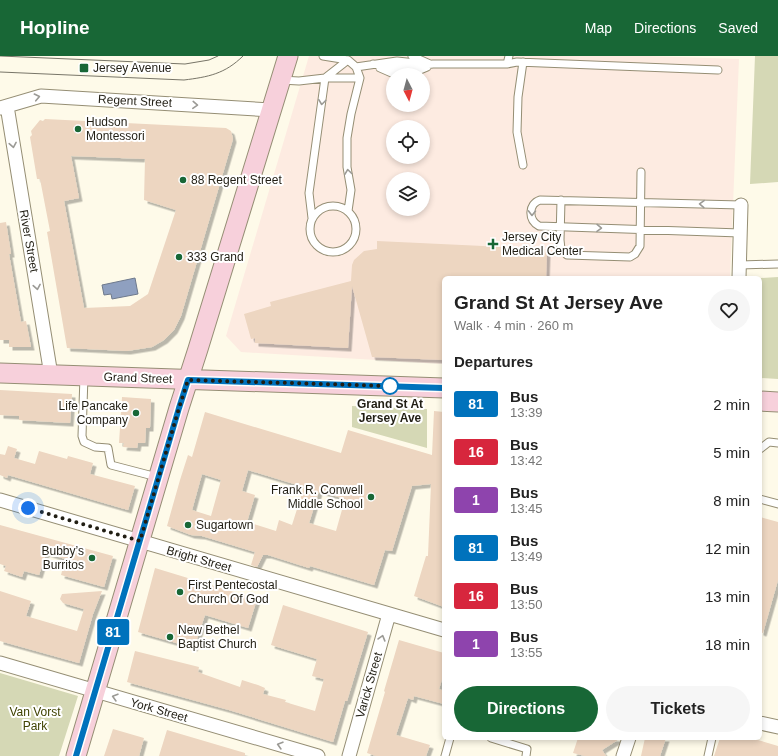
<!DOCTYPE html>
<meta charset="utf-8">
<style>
body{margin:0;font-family:Helvetica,sans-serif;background:#f6f6f6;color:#222;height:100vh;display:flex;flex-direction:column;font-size:15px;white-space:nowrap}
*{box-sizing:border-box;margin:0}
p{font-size:13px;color:#767676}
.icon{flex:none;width:22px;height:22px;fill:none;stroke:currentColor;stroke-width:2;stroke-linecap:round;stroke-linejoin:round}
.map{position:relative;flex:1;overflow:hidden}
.side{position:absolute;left:442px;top:220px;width:320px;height:464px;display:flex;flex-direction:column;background:#fff;border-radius:6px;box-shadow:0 2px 6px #0003}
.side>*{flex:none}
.badge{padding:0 8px;border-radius:3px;font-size:14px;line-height:26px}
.needle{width:26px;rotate:174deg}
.tools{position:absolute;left:386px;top:12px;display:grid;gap:8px}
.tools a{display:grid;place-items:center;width:44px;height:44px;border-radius:50%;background:#fff;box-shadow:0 2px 6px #0003;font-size:20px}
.you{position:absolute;width:20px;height:20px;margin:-10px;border:3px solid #fff;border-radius:50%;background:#1a73e8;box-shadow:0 0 0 6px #1a73e833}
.map>.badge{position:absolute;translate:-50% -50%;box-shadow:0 0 0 2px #fff}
h2{padding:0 12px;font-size:15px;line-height:36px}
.round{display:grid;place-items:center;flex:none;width:42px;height:42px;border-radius:21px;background:#f6f6f6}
.summary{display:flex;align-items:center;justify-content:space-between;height:68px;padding:0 12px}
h1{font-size:19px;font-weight:600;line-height:30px}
.button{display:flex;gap:8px;margin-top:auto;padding:8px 12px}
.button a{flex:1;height:46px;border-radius:24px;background:#186736;color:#fff;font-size:16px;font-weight:600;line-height:46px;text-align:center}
.button a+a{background:#f6f6f6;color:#222}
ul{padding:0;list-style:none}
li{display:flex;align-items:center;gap:12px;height:48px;padding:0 12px}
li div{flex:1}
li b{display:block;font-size:15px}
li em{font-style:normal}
li .badge{min-width:44px;font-weight:700;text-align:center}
header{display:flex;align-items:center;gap:24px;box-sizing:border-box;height:56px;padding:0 20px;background:#186736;color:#fff}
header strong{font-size:19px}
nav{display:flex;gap:22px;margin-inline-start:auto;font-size:14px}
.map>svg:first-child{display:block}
.medical{fill:#fdebe1;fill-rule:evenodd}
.green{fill:#d5d8b5}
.water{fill:#8fa0c0;stroke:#6e798c}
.building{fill:#edd6c1;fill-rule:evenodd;filter:url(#shadow)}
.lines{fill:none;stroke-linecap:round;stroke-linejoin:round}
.lane-casing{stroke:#958e74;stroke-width:9}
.street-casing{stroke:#958e74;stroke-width:15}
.secondary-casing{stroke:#958e74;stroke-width:21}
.lane{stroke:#fff;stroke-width:7}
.street{stroke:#fff;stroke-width:13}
.secondary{stroke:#f7d0db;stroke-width:19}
.tram{stroke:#787568;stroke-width:1}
.oneway{stroke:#9b9a95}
.line-casing{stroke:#fff;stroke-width:9}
.line{stroke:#0072bc;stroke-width:6}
.walk{stroke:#211e14;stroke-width:4;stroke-dasharray:0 7.2}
.poi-dot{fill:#186736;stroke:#fff;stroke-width:1.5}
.stop-dot{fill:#fff;stroke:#0072bc;stroke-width:2}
.labels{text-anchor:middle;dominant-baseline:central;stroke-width:4;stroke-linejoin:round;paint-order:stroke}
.poi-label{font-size:12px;fill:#211e14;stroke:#fff;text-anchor:start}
.street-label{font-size:12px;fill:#211e14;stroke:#fff}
.stop-label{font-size:12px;font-weight:bold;fill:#211e14;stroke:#fff}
.park-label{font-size:12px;fill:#414404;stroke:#fff}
</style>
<header>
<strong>Hopline</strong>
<nav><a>Map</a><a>Directions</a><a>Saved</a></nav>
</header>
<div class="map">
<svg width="778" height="700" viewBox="0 0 778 700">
<defs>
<filter id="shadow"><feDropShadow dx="3.5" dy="3.5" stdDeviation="0" flood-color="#0004"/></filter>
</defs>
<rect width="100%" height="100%" fill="#fefae9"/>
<path class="medical" d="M309 0H649L739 3 730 222H444V308L241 296 226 280ZM393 19H423V49H393ZM393 71H423V101H393ZM393 123H423V153H393Z"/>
<path class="green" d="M755 0H778V126L750 128Z
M778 221V323L760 322 761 222Z
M352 350 427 353V392L352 371Z
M0 617 78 640 59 700H0Z"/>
<path class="water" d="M135 222 138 238 112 243 111 238 104 239 102 229Z"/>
<path class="building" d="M45 63 226 72 231 75 233 83 181 260 174 274 164 284 152 291 127 295 67 292 47 176 50 175 40 123H37L30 81 32 79 31 75 40 64 43 65ZM71 100 145 103 144 144 176 154 148 238 130 250 84 252 64 145 79 142Z
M6 166 11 198H9L21 266 26 265 31 291H9V284H0V167Z
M377 185 547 193 546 222H444V304L372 301 352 230 348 292 255 287V282L251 283 244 258 271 250 270 246 351 225 352 209 354 204 364 195 377 193Z
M0 334 72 338 70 367 19 364V360L0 359Z
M122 341 151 343 150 372H146L145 387H138L137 392 123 391 124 387H119Z
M434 355 444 356V551L414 540 426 500H428L431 428 412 430 392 495 385 494 374 529 310 510 309 512 268 499H263L257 511 251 509 255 496 202 480 191 479 167 470 180 424 188 399 192 401 205 356 341 397 348 374 432 399ZM248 414 304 431 292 469 279 464 276 475 247 466 255 439 242 435ZM202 418 221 424 211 460 192 454ZM319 435 345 443 336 475 309 467Z
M8 390 17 393 14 402 35 408 39 395 67 403 68 400 93 407 90 418 135 430 128 454 8 419 7 422 0 419V398L5 399Z
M760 461 778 466V524L763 577 760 576Z
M0 469 113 500 104 531 61 519 65 503 46 497 39 519 24 515 22 521 4 515 6 510 0 508Z
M155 512 257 543 248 572 205 559 194 592 138 576Z
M0 535 31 545 26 560 77 575 84 553 63 547 60 543 62 538 102 535 93 558 79 607 0 585Z
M283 549 368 576 347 645H345L333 686 229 654 127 626 135 595 199 611 198 616 203 618 240 631 242 624 258 629 265 632 263 638 286 644 285 646 315 655 324 623 312 620 317 603 271 589Z
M399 584 444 597V617L439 633 444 635V648L414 640 413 644 408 642 396 679 430 689 426 700H376L367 697 385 636 384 635Z
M113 673 144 682 139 700H104Z
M167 674 245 697V700H159Z
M578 682H621L602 694 606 700H585L573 697Z
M645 682H666L660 700H641Z
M720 682H751L778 690V700H714Z"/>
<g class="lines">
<g class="lane-casing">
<path id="lane" d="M323 0 348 4 356 11 360 22 351 58 347 82V111L351 134 348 155
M412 0 430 8
M373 8 397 12 433 8H507L517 6 718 14
M507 8 509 0
M356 11 397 5 416 7
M380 12 396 19
M408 19 427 11
M281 24 299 25 325 22H360
M523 109 517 76 518 41 523 6
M561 144 560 184 561 193 567 199 630 201 635 198 640 190 641 116
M310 173a23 23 0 1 1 46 0a23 23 0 1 1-46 0Z
M312 162 309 137 325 22 348 4
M740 177 539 170C528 164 528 148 540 144L741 149
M740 209 778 208
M84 320 82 380 84 386 95 391 108 392 111 409 157 421
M760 393 769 386 778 387
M760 443 778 448
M491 682 527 693 526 700
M445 700 450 682
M708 700 712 682"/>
</g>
<g class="street-casing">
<path id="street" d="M7 50 51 319
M0 52 41 40 271 54
M739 222 741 149
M0 444 444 574
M0 607 318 700
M760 667 778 671
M349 700 389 558
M623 700 629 682"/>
</g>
<g class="secondary-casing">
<path id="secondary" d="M0 317 444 332
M760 345 778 346
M76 700 179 352 198 293 288 0"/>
</g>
<use href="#lane" class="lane"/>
<use href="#street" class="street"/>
<use href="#secondary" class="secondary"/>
<path class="tram" d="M0 0 185 8 209 4 218 0
M0 16 184 24C208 21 225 18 243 0"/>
</g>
<defs><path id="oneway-chevron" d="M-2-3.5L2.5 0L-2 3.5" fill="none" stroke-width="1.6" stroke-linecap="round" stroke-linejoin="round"/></defs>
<g class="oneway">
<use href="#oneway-chevron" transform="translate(37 41) rotate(-12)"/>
<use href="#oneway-chevron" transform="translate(322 46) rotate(97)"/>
<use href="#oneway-chevron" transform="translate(195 49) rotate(3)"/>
<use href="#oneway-chevron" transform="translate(13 89) rotate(80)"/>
<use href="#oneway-chevron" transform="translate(348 116) rotate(-98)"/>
<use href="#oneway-chevron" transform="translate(702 148) rotate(-178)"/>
<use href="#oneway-chevron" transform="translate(532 157) rotate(91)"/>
<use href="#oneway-chevron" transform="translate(599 172) rotate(1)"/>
<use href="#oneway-chevron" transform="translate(37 231) rotate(80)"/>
<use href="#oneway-chevron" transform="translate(382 582) rotate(-74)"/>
<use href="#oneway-chevron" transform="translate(115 641) rotate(-164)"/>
<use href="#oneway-chevron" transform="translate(280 689) rotate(-164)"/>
</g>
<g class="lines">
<g class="line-casing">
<path id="line" d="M76 700 179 352 188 324 444 332"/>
</g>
<use href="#line" class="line"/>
<path class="walk" d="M28 452 140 485 179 352 188 324 390 330"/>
</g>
<g class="poi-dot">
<rect x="79" y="7" width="10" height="10" rx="2"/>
<circle cx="78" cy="73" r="4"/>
<circle cx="183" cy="124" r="4"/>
<path d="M491 182h4v4h4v4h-4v4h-4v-4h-4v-4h4z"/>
<circle cx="179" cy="201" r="4"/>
<circle cx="136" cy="357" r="4"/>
<circle cx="371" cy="441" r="4"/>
<circle cx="188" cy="469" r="4"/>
<circle cx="92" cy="502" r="4"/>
<circle cx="180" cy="536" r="4"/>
<circle cx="170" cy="581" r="4"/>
</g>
<circle class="stop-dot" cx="390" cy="330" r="8"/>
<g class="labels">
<g class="poi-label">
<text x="93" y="12">Jersey Avenue</text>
<text x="86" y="66">Hudson<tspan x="86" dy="14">Montessori</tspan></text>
<text x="191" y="124">88 Regent Street</text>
<text x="502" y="181">Jersey City<tspan x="502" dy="14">Medical Center</tspan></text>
<text x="187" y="201">333 Grand</text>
<text x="128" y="350" text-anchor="end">Life Pancake<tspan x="128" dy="14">Company</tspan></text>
<text x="363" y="434" text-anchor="end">Frank R. Conwell<tspan x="363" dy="14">Middle School</tspan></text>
<text x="196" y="469">Sugartown</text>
<text x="84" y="495" text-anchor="end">Bubby’s<tspan x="84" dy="14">Burritos</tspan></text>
<text x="188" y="529">First Pentecostal<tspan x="188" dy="14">Church Of God</tspan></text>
<text x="178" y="574">New Bethel<tspan x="178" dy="14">Baptist Church</tspan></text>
</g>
<g class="street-label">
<text transform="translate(135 45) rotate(3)">Regent Street</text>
<text transform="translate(29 185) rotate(80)">River Street</text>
<text transform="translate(138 322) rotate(2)">Grand Street</text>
<text transform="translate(199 503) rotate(16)">Bright Street</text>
<text transform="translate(369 629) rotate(-74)">Varick Street</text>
<text transform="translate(159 654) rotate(16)">York Street</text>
</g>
<g class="stop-label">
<text x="390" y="348">Grand St At<tspan x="390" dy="14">Jersey Ave</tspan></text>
</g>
<g class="park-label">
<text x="35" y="656">Van Vorst<tspan x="35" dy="14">Park</tspan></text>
</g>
</g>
</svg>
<div class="tools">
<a><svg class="needle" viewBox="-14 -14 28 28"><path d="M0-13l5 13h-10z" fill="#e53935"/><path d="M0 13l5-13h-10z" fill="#767676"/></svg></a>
<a><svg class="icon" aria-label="locate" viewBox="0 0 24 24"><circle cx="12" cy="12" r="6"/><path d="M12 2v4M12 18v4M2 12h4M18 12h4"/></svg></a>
<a><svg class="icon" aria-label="layers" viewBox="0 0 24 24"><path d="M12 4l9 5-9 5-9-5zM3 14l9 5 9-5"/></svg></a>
</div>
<div class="you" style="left:28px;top:452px"></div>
<b class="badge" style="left:113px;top:576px;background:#0072bc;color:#fff">81</b>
<section class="side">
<div class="summary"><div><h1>Grand St At Jersey Ave</h1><p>Walk · 4 min · 260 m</p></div><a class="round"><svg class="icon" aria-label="heart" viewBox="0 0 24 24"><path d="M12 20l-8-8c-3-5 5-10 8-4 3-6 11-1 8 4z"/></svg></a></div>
<h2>Departures</h2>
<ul>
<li><span class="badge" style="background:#0072bc;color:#fff">81</span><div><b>Bus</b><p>13:39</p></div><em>2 min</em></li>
<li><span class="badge" style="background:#d7263d;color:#fff">16</span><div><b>Bus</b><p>13:42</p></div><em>5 min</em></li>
<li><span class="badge" style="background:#8e44ad;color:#fff">1</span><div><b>Bus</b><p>13:45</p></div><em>8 min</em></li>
<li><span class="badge" style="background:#0072bc;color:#fff">81</span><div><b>Bus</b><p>13:49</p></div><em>12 min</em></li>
<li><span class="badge" style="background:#d7263d;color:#fff">16</span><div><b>Bus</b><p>13:50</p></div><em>13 min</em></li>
<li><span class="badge" style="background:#8e44ad;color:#fff">1</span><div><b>Bus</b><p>13:55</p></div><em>18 min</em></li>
</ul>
<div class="button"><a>Directions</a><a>Tickets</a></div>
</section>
</div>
